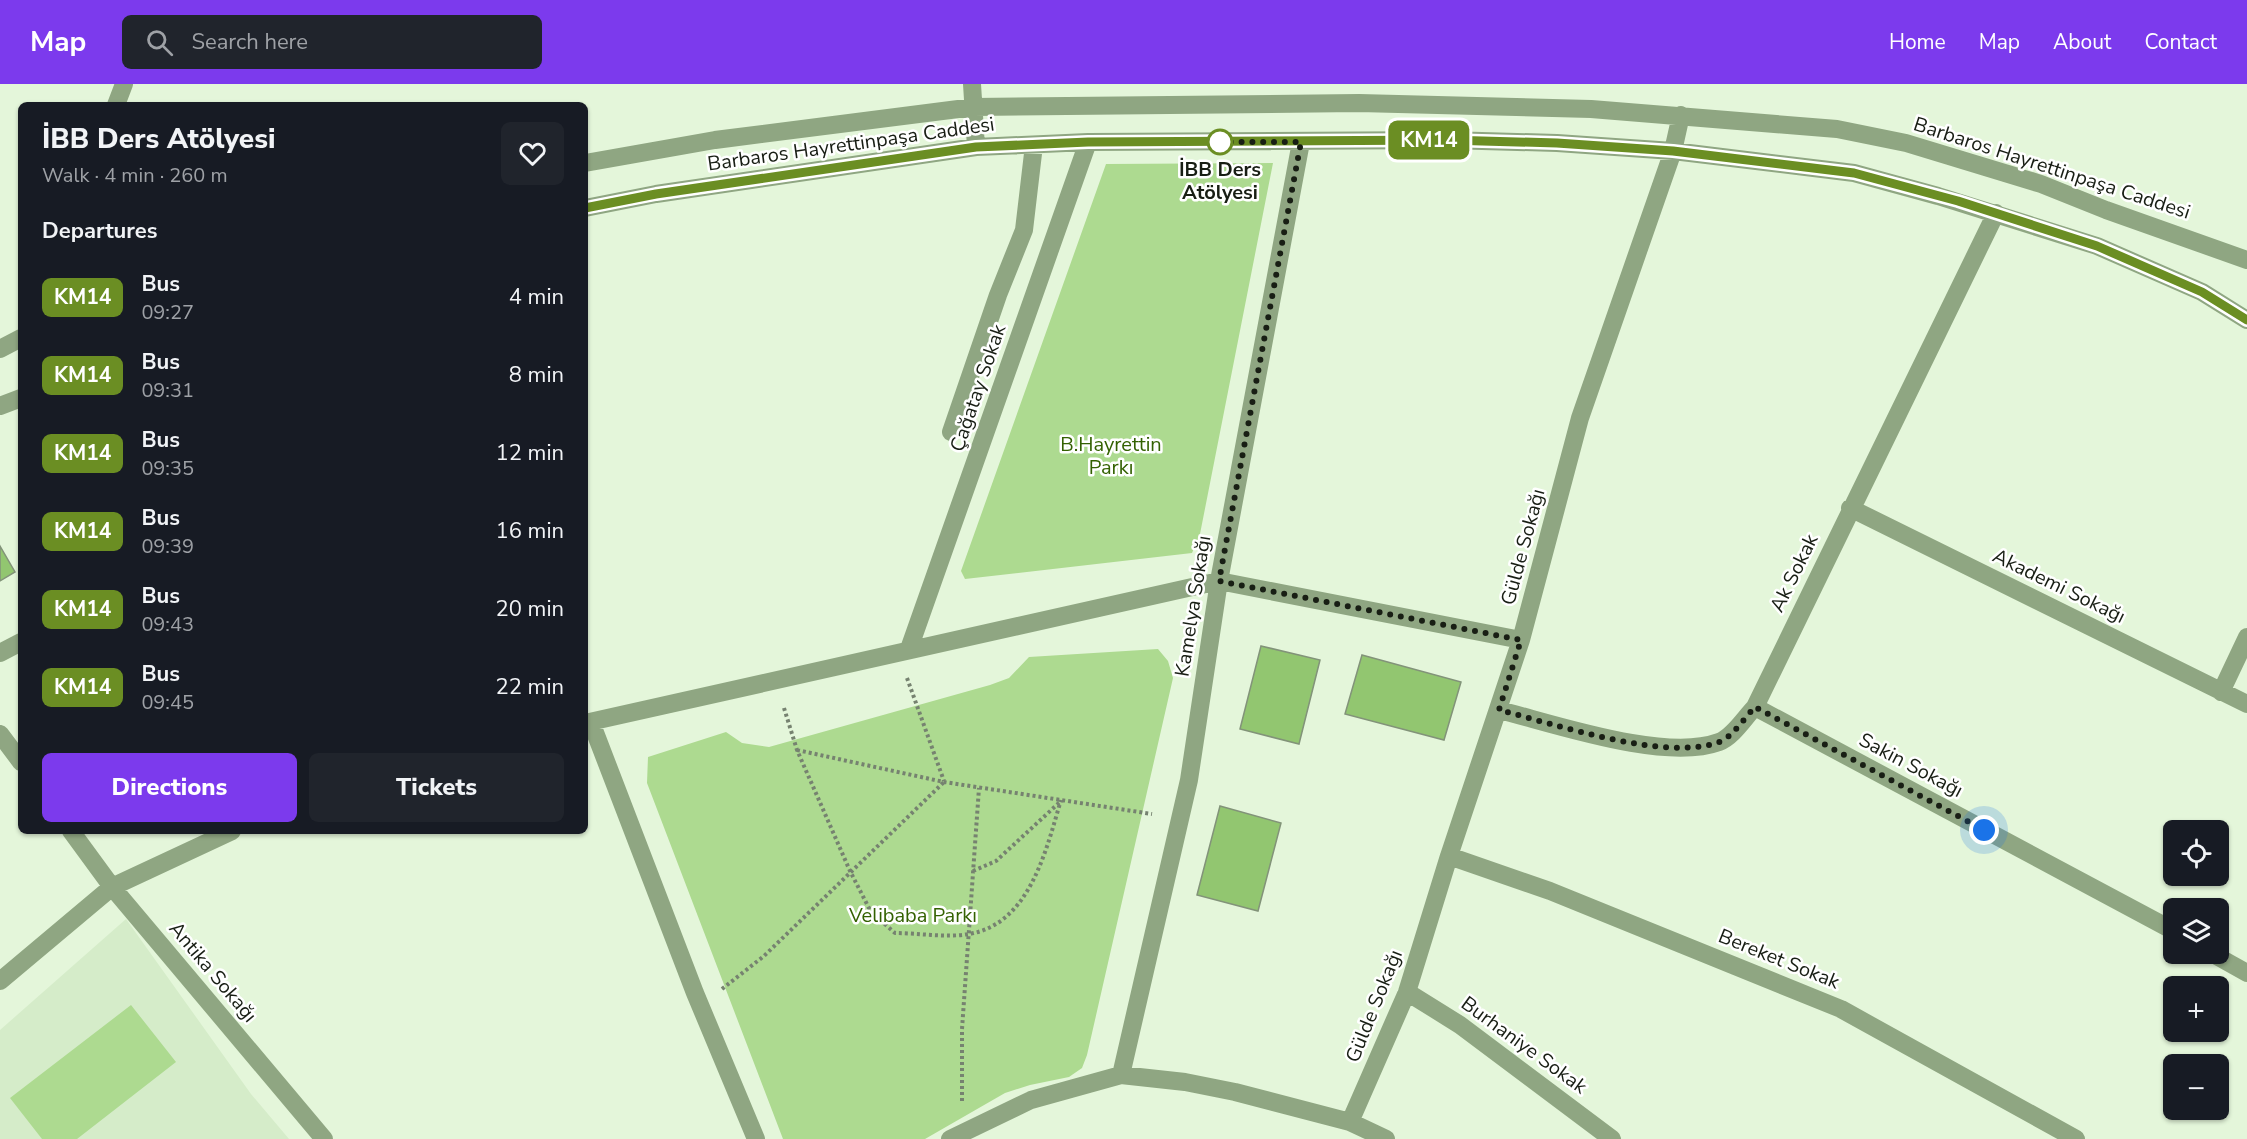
<!DOCTYPE html>
<meta charset="utf-8">
<style>
body{margin:0;font-family:"Nunito Sans",sans-serif;background:#20242c;color:#f1f3f6;height:100vh;display:flex;flex-direction:column;font-size:22px;white-space:nowrap}
*{box-sizing:border-box;margin:0}
p{font-size:20px;color:#9ea1a6}
.icon{flex:none;width:33px;height:33px;fill:none;stroke:currentColor;stroke-width:2;stroke-linecap:round;stroke-linejoin:round}
.map{position:relative;flex:1;overflow:hidden}
.details{position:absolute;left:18px;top:18px;width:570px;height:732px;display:flex;flex-direction:column;background:#171b24;border-radius:9px;box-shadow:0 2px 4px #0004}
.details>*{flex:none}
.badge{padding:0 12px;border-radius:9px;font-size:21px;line-height:39px}
.controls{position:absolute;left:2163px;top:736px;display:grid;gap:12px}
.controls a{display:grid;place-items:center;width:66px;height:66px;border-radius:9px;background:#171b24;box-shadow:0 2px 4px #0004;font-size:30px}
.you{position:absolute;width:30px;height:30px;margin:-15px;border:4px solid #fff;border-radius:50%;background:#1a73e8;box-shadow:0 0 0 9px #1a73e833}
.map>.badge{position:absolute;translate:-50% -50%;box-shadow:0 0 0 3px #fff}
h2{padding:0 24px;font-size:22px;line-height:54px}
.round{display:grid;place-items:center;flex:none;width:63px;height:63px;border-radius:9px;background:#20242c}
.headline{display:flex;align-items:center;justify-content:space-between;height:102px;padding:0 24px}
h1{font-size:28px;font-weight:800;line-height:45px}
.cta{display:flex;gap:12px;margin-top:auto;padding:12px 24px}
.cta a{flex:1;height:69px;border-radius:9px;background:#7c3aed;color:#fff;font-size:24px;font-weight:800;line-height:69px;text-align:center}
.cta a+a{background:#20242c;color:#f1f3f6}
ul{padding:0;list-style:none}
li{display:flex;align-items:center;gap:18px;height:78px;padding:0 24px}
li div{flex:1}
li b{display:block;font-size:22px}
li em{font-style:normal}
li .badge{min-width:66px;font-weight:700;text-align:center}
header{display:flex;align-items:center;gap:36px;box-sizing:border-box;height:84px;padding:0 30px;background:#7c3aed;color:#fff}
header strong{font-size:28px}
nav{display:flex;gap:33px;margin-inline-start:auto;font-size:21px}
.search{width:420px;height:54px;background:#20242c;display:flex;align-items:center;gap:15px;box-sizing:border-box;padding:0 21px;border-radius:9px;color:#9ea1a6;font-size:22px}
.map>svg:first-child{display:block}
.built{fill:#d5ecc9}
.green{fill:#adda90}
.building{fill:#92c670;stroke:#829379;stroke-width:1.5}
.lines{fill:none;stroke-linecap:round;stroke-linejoin:round}
.path{stroke:#768270;stroke-width:4;stroke-dasharray:3 3;stroke-linecap:butt}
.minor{stroke:#8fa682;stroke-width:18}
.line-casing{stroke:#fff;stroke-width:14}
.line{stroke:#6b8e23;stroke-width:9}
.walk{stroke:#181e14;stroke-width:6;stroke-dasharray:0 10.8}
.stop-dot{fill:#fff;stroke:#6b8e23;stroke-width:3}
.labels{text-anchor:middle;dominant-baseline:central;stroke-width:5;stroke-linejoin:round;paint-order:stroke}
.street-label{font-size:20px;fill:#181e14;stroke:#fff}
.stop-label{font-size:20px;font-weight:bold;fill:#181e14;stroke:#fff}
.park-label{font-size:20px;fill:#336101;stroke:#fff}
</style>
<header>
<strong>Map</strong>
<div class="search"><svg class="icon" aria-label="search" viewBox="0 0 24 24"><circle cx="10" cy="10" r="6"/><path d="M15 15l6 6"/></svg>Search here</div>
<nav><a>Home</a><a>Map</a><a>About</a><a>Contact</a></nav>
</header>
<div class="map">
<svg width="2247" height="1055" viewBox="0 0 2247 1055">
<rect width="100%" height="100%" fill="#e4f6da"/>
<path class="built" d="M126 835 251 1010 289 1055H0V946Z"/>
<path class="green" d="M1273 79 1200 450 1192 469 965 495 961 487 1106 80Z
M1158 565 1168 577 1173 594 1087 971 1082 984 1069 993 1030 1001 1005 1009 925 1055H783L647 699 648 673 726 648 742 659 769 663 990 601 1009 594 1029 573Z
M131 921 176 978 77 1055H42L10 1014Z"/>
<path class="building" d="M0 462 15 488 0 497Z
M1261 562 1320 576 1299 660 1240 645Z
M1362 571 1461 598 1444 656 1345 630Z
M1220 722 1281 739 1258 827 1197 811Z"/>
<g class="lines">
<path class="path" d="M907 594 944 697
M784 624 797 666 850 787 871 828 895 849C918 849 946 854 969 850 1030 840 1046 766 1061 716
M797 666 944 698 1152 730
M973 787 996 777 1061 717
M722 905 764 872 944 698
M962 1017V945L979 704"/>
<path class="minor" d="M972 0 976 63
M116 21 124 0
M585 79 715 56 974 23 1359 19 1591 25 1837 45 1906 59 2041 100 2106 126 2247 176
M585 124 656 110 976 63 1088 58 1447 56 1557 59 1673 67 1854 89 1938 112 2097 162 2202 208 2247 236
M0 265 21 254
M0 322 21 314
M951 348 998 211 1024 146 1034 61
M1850 424 2247 620
M909 565 1088 58
M0 569 21 558
M2221 608 2247 553
M1755 623 2174 847
M1499 626C1555 640 1665 678 1719 658 1733 653 1745 633 1755 623L1996 129
M591 638 695 909 756 1055
M585 639 1219 497 1521 556
M0 650 21 678
M71 747 112 803 324 1055
M1449 772 1550 807 1841 925 2076 1055
M2213 870 2247 889
M0 897 112 803 232 747
M1407 908 1460 941 1612 1055
M1121 991 1189 696 1219 497 1301 58
M1350 1038 1407 908 1449 772 1521 556 1580 334 1673 67 1681 31
M950 1055 1031 1016 1121 991 1185 998 1235 1008 1350 1038 1386 1055"/>
</g>
<g class="lines">
<g class="line-casing">
<path id="line" d="M585 124 656 110 976 63 1088 58 1447 56 1557 59 1673 67 1854 89 1958 117 2097 162 2202 208 2247 236"/>
</g>
<use href="#line" class="line"/>
<path class="walk" d="M1220 58H1301L1219 497 1521 556 1499 626C1555 640 1666 678 1719 658 1733 653 1745 633 1755 623L1984 746"/>
</g>
<circle class="stop-dot" cx="1220" cy="58" r="12"/>
<g class="labels">
<g class="street-label">
<text transform="translate(851 60) rotate(-8)">Barbaros Hayrettinpaşa Caddesi</text>
<text transform="translate(2052 84) rotate(18)">Barbaros Hayrettinpaşa Caddesi</text>
<text transform="translate(978 304) rotate(-71)">Çağatay Sokak</text>
<text transform="translate(1523 463) rotate(-75)">Gülde Sokağı</text>
<text transform="translate(1794 489) rotate(-64)">Ak Sokak</text>
<text transform="translate(2059 502) rotate(26)">Akademi Sokağı</text>
<text transform="translate(1193 522) rotate(-81)">Kamelya Sokağı</text>
<text transform="translate(1911 681) rotate(28)">Sakin Sokağı</text>
<text transform="translate(1779 875) rotate(22)">Bereket Sokak</text>
<text transform="translate(213 888) rotate(50)">Antika Sokağı</text>
<text transform="translate(1374 922) rotate(-68)">Gülde Sokağı</text>
<text transform="translate(1524 961) rotate(36)">Burhaniye Sokak</text>
</g>
<g class="stop-label">
<text x="1220" y="85">İBB Ders<tspan x="1220" dy="23">Atölyesi</tspan></text>
</g>
<g class="park-label">
<text x="1111" y="360">B.Hayrettin<tspan x="1111" dy="23">Parkı</tspan></text>
<text x="913" y="831">Velibaba Parkı</text>
</g>
</g>
</svg>
<div class="controls">
<a><svg class="icon" aria-label="locate" viewBox="0 0 24 24"><circle cx="12" cy="12" r="6"/><path d="M12 2v4M12 18v4M2 12h4M18 12h4"/></svg></a>
<a><svg class="icon" aria-label="layers" viewBox="0 0 24 24"><path d="M12 4l9 5-9 5-9-5zM3 14l9 5 9-5"/></svg></a>
<a>+</a>
<a>−</a>
</div>
<div class="you" style="left:1984px;top:746px"></div>
<b class="badge" style="left:1429px;top:56px;background:#6b8e23;color:#fff">KM14</b>
<section class="details">
<div class="headline"><div><h1>İBB Ders Atölyesi</h1><p>Walk · 4 min · 260 m</p></div><a class="round"><svg class="icon" aria-label="heart" viewBox="0 0 24 24"><path d="M12 20l-8-8c-3-5 5-10 8-4 3-6 11-1 8 4z"/></svg></a></div>
<h2>Departures</h2>
<ul>
<li><span class="badge" style="background:#6b8e23;color:#fff">KM14</span><div><b>Bus</b><p>09:27</p></div><em>4 min</em></li>
<li><span class="badge" style="background:#6b8e23;color:#fff">KM14</span><div><b>Bus</b><p>09:31</p></div><em>8 min</em></li>
<li><span class="badge" style="background:#6b8e23;color:#fff">KM14</span><div><b>Bus</b><p>09:35</p></div><em>12 min</em></li>
<li><span class="badge" style="background:#6b8e23;color:#fff">KM14</span><div><b>Bus</b><p>09:39</p></div><em>16 min</em></li>
<li><span class="badge" style="background:#6b8e23;color:#fff">KM14</span><div><b>Bus</b><p>09:43</p></div><em>20 min</em></li>
<li><span class="badge" style="background:#6b8e23;color:#fff">KM14</span><div><b>Bus</b><p>09:45</p></div><em>22 min</em></li>
</ul>
<div class="cta"><a>Directions</a><a>Tickets</a></div>
</section>
</div>
